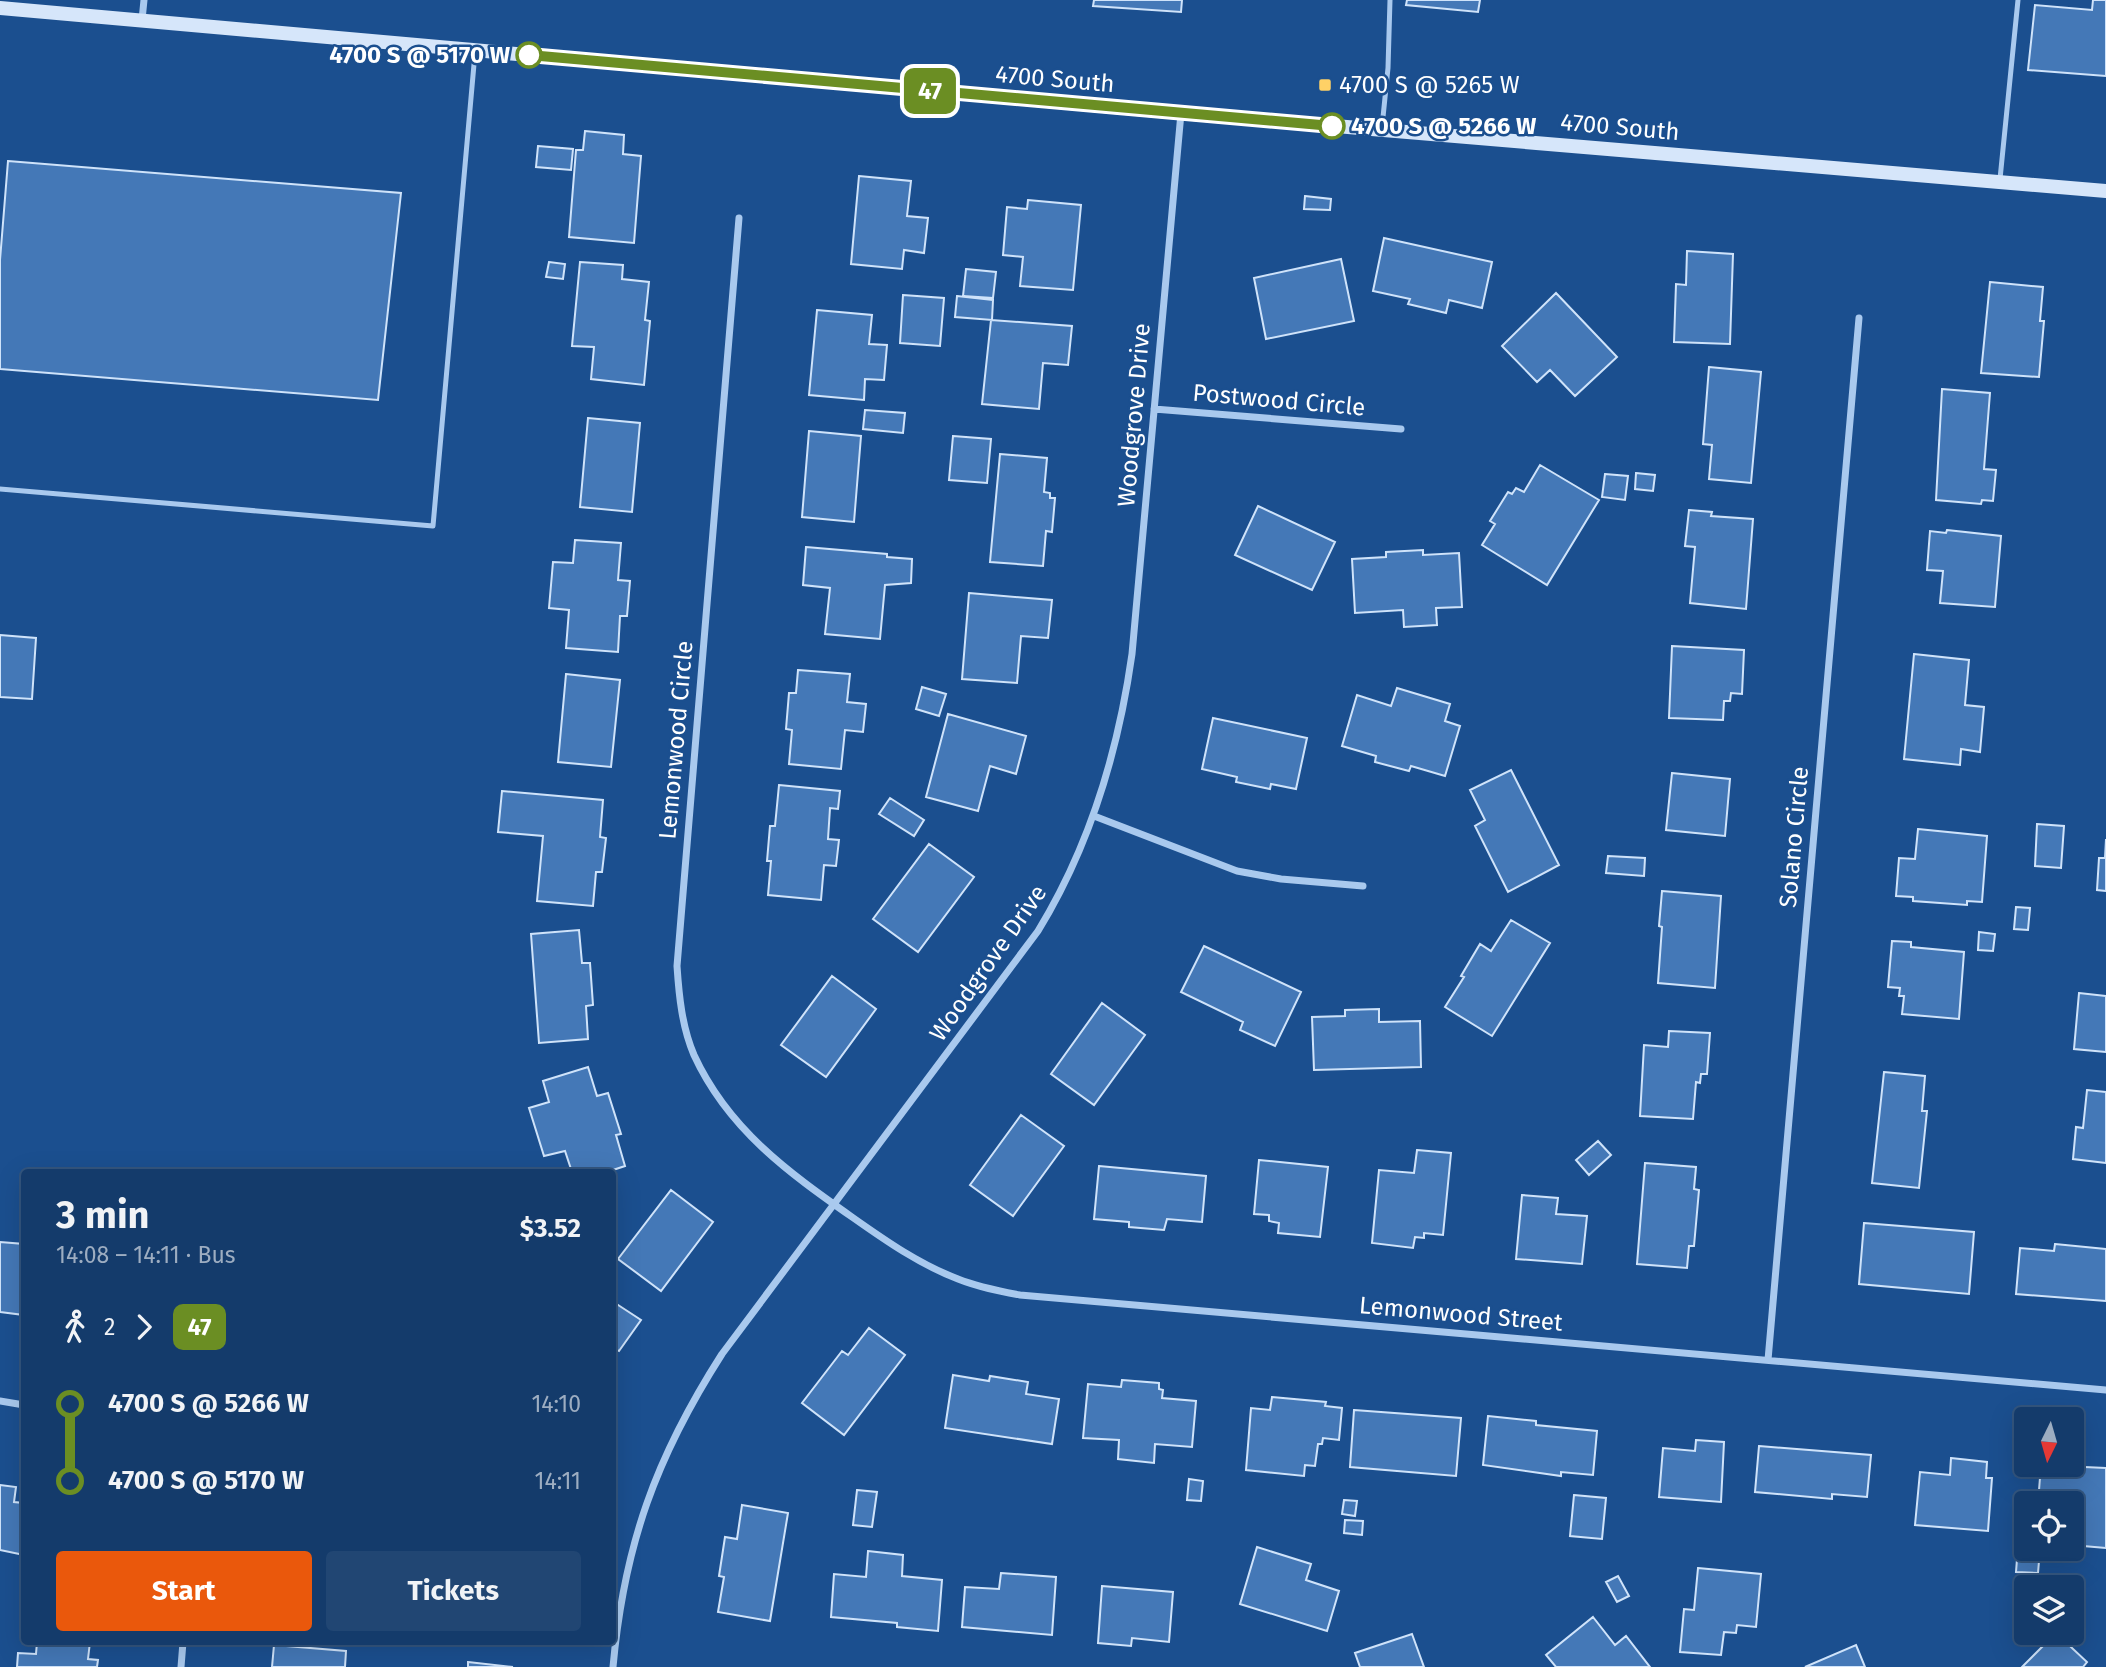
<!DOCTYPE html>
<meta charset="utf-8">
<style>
body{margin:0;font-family:"Fira Sans",sans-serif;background:#214673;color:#f1f3f6;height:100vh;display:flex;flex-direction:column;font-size:26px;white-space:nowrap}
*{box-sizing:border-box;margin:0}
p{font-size:23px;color:#9dadc1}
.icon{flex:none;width:38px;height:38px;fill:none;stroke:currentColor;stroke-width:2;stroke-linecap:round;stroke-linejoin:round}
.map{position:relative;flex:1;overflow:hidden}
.side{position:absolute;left:21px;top:1169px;width:595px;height:476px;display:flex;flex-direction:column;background:#143b6b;border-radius:7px;box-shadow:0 7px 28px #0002,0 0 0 2px #33557e}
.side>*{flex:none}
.badge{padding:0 14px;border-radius:10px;font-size:24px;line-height:46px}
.needle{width:46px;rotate:185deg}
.tools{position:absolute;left:2014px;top:1407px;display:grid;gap:14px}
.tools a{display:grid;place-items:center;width:70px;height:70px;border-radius:7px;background:#143b6b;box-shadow:0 7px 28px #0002,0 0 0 2px #33557e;font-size:35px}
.map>.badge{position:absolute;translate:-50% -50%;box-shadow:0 0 0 4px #fff}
.legs{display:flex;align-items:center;gap:10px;height:77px;padding:0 35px;font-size:23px}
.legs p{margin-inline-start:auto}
.headline{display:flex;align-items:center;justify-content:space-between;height:119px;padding:0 35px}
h1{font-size:38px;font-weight:700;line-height:52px}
.button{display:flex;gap:14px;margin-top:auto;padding:14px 35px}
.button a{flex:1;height:80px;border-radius:7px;background:#ea580c;color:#fff;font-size:28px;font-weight:700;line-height:80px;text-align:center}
.button a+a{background:#214673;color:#f1f3f6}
ul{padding:0 35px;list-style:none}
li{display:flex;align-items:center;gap:24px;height:77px;font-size:26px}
li i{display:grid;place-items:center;width:10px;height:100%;margin:0 9px;background:currentColor}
li i::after{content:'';width:18px;height:18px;margin:-9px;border:5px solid;border-radius:50%;background:#143b6b}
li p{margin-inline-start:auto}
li:first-child i{background:linear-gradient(#0000 50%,currentColor 0)}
li:last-child i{background:linear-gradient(currentColor 50%,#0000 0)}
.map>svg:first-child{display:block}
.building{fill:#4478b7;stroke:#cfe3fa;stroke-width:2}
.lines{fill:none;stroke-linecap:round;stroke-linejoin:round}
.lane{stroke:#a9c9ee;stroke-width:5}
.street{stroke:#a9c9ee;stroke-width:7}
.secondary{stroke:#d6e6fa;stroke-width:14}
.line-1-casing{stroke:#fff;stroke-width:16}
.line-1{stroke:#6b8e23;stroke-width:10}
.stop-1-dot{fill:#fff;stroke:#6b8e23;stroke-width:3.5}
.poi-dot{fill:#ffd166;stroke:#1b4f8f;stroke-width:2.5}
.labels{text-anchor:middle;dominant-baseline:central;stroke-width:5;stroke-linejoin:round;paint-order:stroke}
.stop-label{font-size:24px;font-weight:bold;fill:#fff;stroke:#1b4f8f;text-anchor:end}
.street-label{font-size:24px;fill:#fff;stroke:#1b4f8f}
.poi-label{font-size:24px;fill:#fff;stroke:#1b4f8f;text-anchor:start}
</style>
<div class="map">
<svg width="2106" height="1667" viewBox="0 0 2106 1667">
<rect width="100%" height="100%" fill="#1b4f8f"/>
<path class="building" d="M1094 0H1182L1181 12 1093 6Z
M1407 0H1480L1478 12 1406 5Z
M2093 0H2106V76L2028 70 2035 5 2092 10Z
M585 131 624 135 623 154 641 156 634 243 569 237 576 150H583Z
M538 146 573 149 571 170 536 167Z
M8 161 401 193 378 400 0 369V260Z
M859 176 911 181 907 216 928 218 924 253 904 250 902 269 851 264Z
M1305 196 1331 199 1330 210 1304 209Z
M1028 200 1081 205 1073 290 1020 286 1023 257 1003 255 1007 207 1027 209Z
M1384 238 1492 262 1482 308 1449 300 1446 313 1408 304 1410 299 1373 291Z
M1687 251 1733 254 1730 344 1674 342 1676 284 1686 285Z
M1341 259 1354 321 1266 339 1254 278Z
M549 262 565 264 563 279 546 277Z
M580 262 623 265 622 279 649 282 645 320 650 321 644 385 591 379 594 347 572 346Z
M966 269 996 272 993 298 963 296Z
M1990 282 2043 287 2040 321H2044L2039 377 1981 373Z
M1556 293 1617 357 1575 396 1550 370 1537 382 1502 346Z
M903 295 944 298 940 346 900 343Z
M957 296 993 300 992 320 955 317Z
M817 310 872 315 869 344 887 345 884 380 865 379 864 400 809 395Z
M991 320 1072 326 1068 365 1043 363 1039 409 982 404Z
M1709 367 1761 372 1751 483 1709 479 1712 445 1703 444Z
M1942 389 1990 393 1984 469 1996 470 1993 501 1982 500 1981 504 1936 500Z
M865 410 905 413 903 433 863 429Z
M588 418 640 423 632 512 580 507Z
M809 431 861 436 854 522 802 517Z
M953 436 991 439 987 483 949 480Z
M1000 454 1047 458 1044 492 1050 493V498H1055L1052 532 1046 531 1043 566 990 562Z
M1540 465 1599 500 1547 585 1482 545 1495 524 1490 521 1508 492 1512 494 1516 488 1524 492Z
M1636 473 1655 475 1653 491 1635 489Z
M1605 474 1628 476 1625 500 1602 497Z
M1258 506 1335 542 1312 590 1235 555Z
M1689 510 1712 512 1711 516 1753 519 1746 609 1690 603 1695 547 1685 546Z
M1947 530 2001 536 1995 607 1940 603 1943 571 1927 570 1930 531 1946 533Z
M575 540 621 543 618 580 630 581 627 616H620L618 652 566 648 569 610 549 608 553 562 573 563Z
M806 547 887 554V557L912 559 911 583 885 585 880 639 825 634 830 588 803 585Z
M1423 550V555L1459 553 1462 607 1436 608 1437 625 1404 627 1403 610 1355 613 1352 559 1386 557V552Z
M969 593 1052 600 1048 638 1021 636 1017 683 962 679Z
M0 635 36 638 32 699 0 697Z
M1672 646 1744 650 1742 694 1731 693 1730 701H1724L1723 720 1669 718Z
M1914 654 1969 660 1965 705 1984 707 1980 752 1961 749 1960 765 1904 759Z
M798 670 850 674 847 702 866 704 863 732 845 730 841 769 789 764 792 730 786 729 789 693H796Z
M566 674 620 680 611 767 558 762Z
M922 687 946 694 939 716 916 709Z
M1397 688 1450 704 1445 721 1460 726 1445 776 1411 766 1409 771 1375 762 1376 756 1342 746 1357 695 1391 706Z
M948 714 1026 736 1016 774 990 766 978 811 926 797Z
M1213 718 1307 738 1296 789 1271 784 1270 789 1236 782 1237 777 1202 769Z
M1511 770 1559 865 1508 892 1475 826 1485 820 1470 790Z
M1672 773 1730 779 1725 836 1666 830Z
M779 785 840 791 838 809 830 808 828 839 839 840 836 866 824 865 821 900 768 895 771 861H767L770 826H775Z
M502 791 603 800 600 837 606 838 602 872H596L593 906 537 901 543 836 498 832Z
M890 798 924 820 914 836 879 814Z
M2037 824 2064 826 2061 868 2035 866Z
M1918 829 1987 836 1982 902 1967 901V905L1913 901V897L1896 896 1899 858 1915 859Z
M2106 839V891L2097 890 2099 858H2105Z
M929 844 974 877 918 952 873 919Z
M1608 856 1645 858 1644 876 1606 873Z
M1662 891 1721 896 1715 988 1658 983 1662 927 1659 926Z
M2016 907 2030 908 2028 930 2014 929Z
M1511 920 1550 943 1492 1036 1445 1007 1464 977 1461 976 1480 944 1491 951Z
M579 930 582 963H590L593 1005 586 1006 588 1039 539 1043 531 934Z
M1979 932 1995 934 1993 951 1978 950Z
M1892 941 1911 942V947L1964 952 1959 1019 1902 1014 1904 996H1899L1900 988 1888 987Z
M1204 946 1301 992 1275 1046 1240 1030 1243 1022 1181 992Z
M832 976 876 1009 826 1077 781 1045Z
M2079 993 2106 996V1052L2074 1049Z
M1102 1003 1145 1035 1094 1105 1051 1074Z
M1379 1009V1022L1420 1021 1421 1067 1314 1070 1312 1017 1345 1016V1010Z
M1669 1031 1710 1033 1707 1074H1701L1700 1083 1696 1082 1693 1119 1640 1116 1644 1045 1668 1047Z
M588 1067 597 1096 608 1093 621 1134 616 1135 625 1166 607 1172H572L565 1151 544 1156 529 1108 549 1102 543 1081Z
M1884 1072 1925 1076 1922 1111H1927L1919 1188 1872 1183Z
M2087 1090 2106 1092V1163L2073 1159 2076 1127 2083 1128Z
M1021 1115 1064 1146 1013 1216 970 1185Z
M1598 1141 1611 1155 1589 1175 1576 1160Z
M1417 1150 1451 1153 1443 1235 1424 1233V1238L1415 1237 1413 1248 1372 1243 1379 1170 1414 1173Z
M1259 1160 1328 1167 1320 1237 1278 1233 1279 1223 1269 1221V1215L1254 1214Z
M1645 1163 1696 1167 1694 1189 1699 1190 1694 1246H1689L1687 1268 1637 1264Z
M1099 1166 1206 1176 1202 1222 1167 1219 1164 1230 1129 1227V1222L1094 1219Z
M671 1190 713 1222 661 1291 618 1259Z
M1522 1195 1558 1198 1556 1214 1587 1216 1582 1264 1516 1259Z
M1864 1223 1974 1232 1969 1294 1859 1284Z
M0 1242 24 1244V1315L0 1312Z
M2055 1244 2106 1249V1301L2016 1294 2020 1248 2054 1251Z
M612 1301 641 1320 619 1351 612 1347Z
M869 1328 905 1355 844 1435 802 1403 842 1351 848 1355Z
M953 1375 989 1381 990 1376 1028 1382 1026 1394 1059 1399 1052 1444 945 1428Z
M1122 1380 1159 1383V1389L1163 1390 1162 1398 1196 1401 1192 1447 1155 1444 1154 1463 1118 1459 1119 1440 1083 1438 1088 1384 1121 1387Z
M1272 1397 1326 1402 1325 1406 1342 1408 1339 1440 1323 1438 1322 1444H1318L1315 1466 1305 1465 1304 1476 1246 1470 1251 1408 1270 1410Z
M1354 1410 1461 1418 1456 1476 1350 1467Z
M1488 1416 1536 1421V1425L1597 1431 1593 1475 1561 1472V1476L1483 1465Z
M1696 1440 1724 1442 1721 1502 1659 1497 1663 1448 1695 1451Z
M1759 1446 1871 1455 1867 1497 1832 1494V1499L1755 1492Z
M1951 1458 1987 1462 1986 1478H1992L1988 1531 1915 1525 1920 1472 1950 1475Z
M2041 1465 2106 1468V1548L2072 1545V1503H2038Z
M1189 1479 1203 1481 1201 1501 1187 1500Z
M0 1485 16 1487 14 1502 24 1503V1555L0 1550Z
M857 1490 877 1492 872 1527 853 1525Z
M1574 1495 1606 1498 1602 1539 1570 1536Z
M1344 1500 1357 1501 1355 1516 1342 1514Z
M742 1505 788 1513 770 1621 718 1612 724 1577 719 1576 725 1537 737 1539Z
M1345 1520 1363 1521 1362 1535 1344 1533Z
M2019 1533H2026V1549H2040L2038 1573 2016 1572Z
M1257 1547 1311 1564 1306 1580 1339 1591 1327 1631 1240 1604Z
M868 1551 903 1555 902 1576 942 1580 938 1631 897 1627V1623L831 1617 834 1574 866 1577Z
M1698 1568 1761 1574 1756 1627 1737 1625 1736 1633 1724 1632 1721 1655 1680 1652 1684 1609 1694 1610Z
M1001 1573 1056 1577 1052 1635 962 1627 965 1587 999 1589Z
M1618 1576 1629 1596 1617 1602 1606 1582Z
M1102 1586 1173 1592 1169 1642 1132 1638 1131 1646 1098 1643Z
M1593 1617 1615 1645 1626 1636 1650 1667H1556L1546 1655Z
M2056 1633 2087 1662 2083 1667H2022Z
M1412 1634 1424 1667H1360L1355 1653Z
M37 1642H90L88 1659 98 1660 97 1667H17L18 1653 36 1654Z
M274 1645 346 1651 345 1667H272Z
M1856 1645 1865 1667H1805Z
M468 1662 513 1667H468Z"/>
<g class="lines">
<path class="lane" d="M1382 127 1388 68 1390 0
M2000 179 2018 0
M0 489 433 526 475 53"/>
<path class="street" d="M142 20 144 0
M739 218 677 966C679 996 682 1027 694 1055 728 1129 788 1172 852 1217 886 1241 919 1264 958 1279 978 1287 999 1291 1020 1295L2106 1390
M1154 409 1401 429
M1094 816 1237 871 1281 879 1363 886
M1768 1360 1859 318
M0 1401 24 1405
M181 1667 183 1642
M613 1667C624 1545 656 1457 722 1354L1038 931C1090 846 1118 753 1132 654L1181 113"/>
<path class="secondary" d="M0 8 1181 113 2106 191"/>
</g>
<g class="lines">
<g class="line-1-casing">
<path id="line-1" d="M529 55 1332 126"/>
</g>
<use href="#line-1" class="line-1"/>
</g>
<g class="stop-1-dot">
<circle cx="529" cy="55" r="12"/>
<circle cx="1332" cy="126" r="12"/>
</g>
<rect class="poi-dot" x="1318" y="78" width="14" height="14" rx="3.5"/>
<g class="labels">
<g class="stop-label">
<text x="510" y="55">4700 S @ 5170 W</text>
<text x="1351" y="126" text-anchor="start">4700 S @ 5266 W</text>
</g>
<g class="street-label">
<text transform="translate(1055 79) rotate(5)">4700 South</text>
<text transform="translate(1620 127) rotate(5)">4700 South</text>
<text transform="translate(1279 400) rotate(5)">Postwood Circle</text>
<text transform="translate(1134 415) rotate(-85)">Woodgrove Drive</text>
<text transform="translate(676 740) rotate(-85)">Lemonwood Circle</text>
<text transform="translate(1794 837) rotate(-85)">Solano Circle</text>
<text transform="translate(988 963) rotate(-55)">Woodgrove Drive</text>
<text transform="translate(1461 1314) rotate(5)">Lemonwood Street</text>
</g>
<g class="poi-label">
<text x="1339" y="85">4700 S @ 5265 W</text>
</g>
</g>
</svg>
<div class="tools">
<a><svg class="needle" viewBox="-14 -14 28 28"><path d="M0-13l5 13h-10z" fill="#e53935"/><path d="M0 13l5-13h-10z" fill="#9dadc1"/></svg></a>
<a><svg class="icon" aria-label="locate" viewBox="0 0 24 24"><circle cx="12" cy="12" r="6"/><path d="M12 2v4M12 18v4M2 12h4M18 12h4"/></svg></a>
<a><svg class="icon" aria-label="layers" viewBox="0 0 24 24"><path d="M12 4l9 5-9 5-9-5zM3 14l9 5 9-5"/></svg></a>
</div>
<b class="badge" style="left:930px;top:91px;background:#6b8e23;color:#fff">47</b>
<section class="side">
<div class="headline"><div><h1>3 min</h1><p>14:08 – 14:11 · Bus</p></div><b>$3.52</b></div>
<div class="legs"><svg class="icon" aria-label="walk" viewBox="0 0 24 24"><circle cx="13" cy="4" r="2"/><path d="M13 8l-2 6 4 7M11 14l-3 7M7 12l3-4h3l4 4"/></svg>2<svg class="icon" aria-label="forward" viewBox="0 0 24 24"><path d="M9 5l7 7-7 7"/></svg><b class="badge" style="background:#6b8e23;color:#fff">47</b></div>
<ul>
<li><i style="color:#6b8e23"></i><b>4700 S @ 5266 W</b><p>14:10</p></li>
<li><i style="color:#6b8e23"></i><b>4700 S @ 5170 W</b><p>14:11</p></li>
</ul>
<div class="button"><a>Start</a><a>Tickets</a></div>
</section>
</div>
